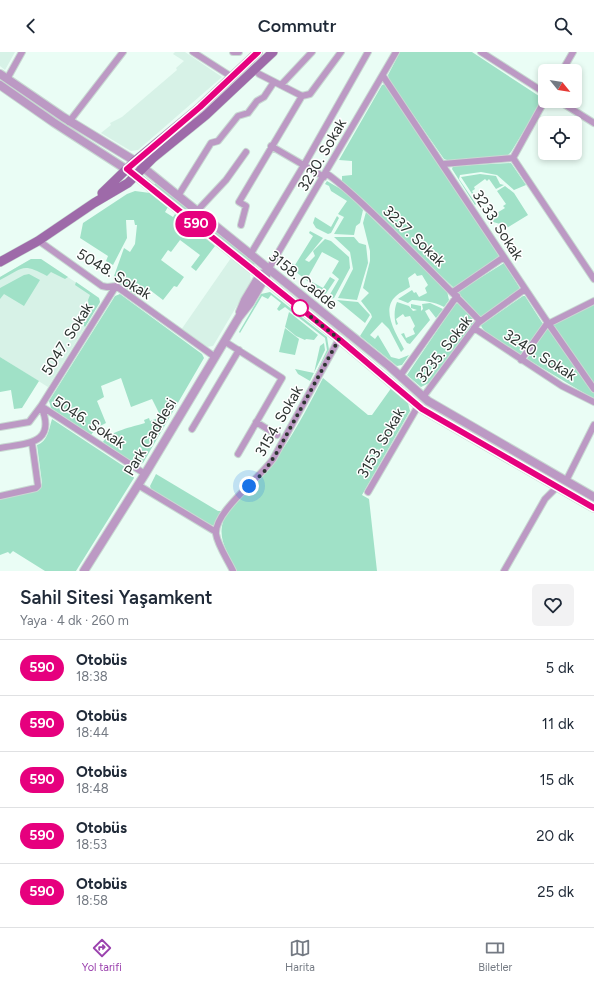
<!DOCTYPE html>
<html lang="tr">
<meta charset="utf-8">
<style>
body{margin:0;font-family:Figtree,sans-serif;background:#f2f2f3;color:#1f2937;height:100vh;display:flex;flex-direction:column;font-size:15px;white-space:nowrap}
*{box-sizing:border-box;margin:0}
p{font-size:13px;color:#747a83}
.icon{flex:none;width:22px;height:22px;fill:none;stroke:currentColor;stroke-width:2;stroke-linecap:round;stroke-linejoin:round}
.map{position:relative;height:519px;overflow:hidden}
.sheet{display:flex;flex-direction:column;background:#fff;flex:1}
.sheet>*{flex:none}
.badge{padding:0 8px;border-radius:13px;font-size:14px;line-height:26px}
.needle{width:26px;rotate:120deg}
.buttons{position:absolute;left:538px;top:12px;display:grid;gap:8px}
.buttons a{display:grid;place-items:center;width:44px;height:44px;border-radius:6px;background:#fff;box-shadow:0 2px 6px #0003;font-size:20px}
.you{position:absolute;width:20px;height:20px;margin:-10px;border:3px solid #fff;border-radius:50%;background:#1a73e8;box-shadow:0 0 0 6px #1a73e833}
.map>.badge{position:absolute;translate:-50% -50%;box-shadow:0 0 0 2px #fff}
.round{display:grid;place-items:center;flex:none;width:42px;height:42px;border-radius:6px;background:#f2f2f3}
.head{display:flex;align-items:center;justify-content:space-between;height:68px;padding:0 20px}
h1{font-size:19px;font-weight:600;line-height:30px}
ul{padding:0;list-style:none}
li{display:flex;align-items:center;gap:12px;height:56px;padding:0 20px;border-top:1px solid #e0e1e3}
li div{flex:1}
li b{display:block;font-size:15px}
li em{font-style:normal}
li .badge{min-width:44px;font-weight:700;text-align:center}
header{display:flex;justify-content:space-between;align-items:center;height:52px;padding:0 20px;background:#fff;font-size:18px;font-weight:600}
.menu{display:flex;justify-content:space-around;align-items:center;height:56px;border-top:1px solid #e0e1e3;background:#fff;font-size:11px;color:#747a83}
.menu a{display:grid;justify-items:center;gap:2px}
.menu .current{color:#9b42ae}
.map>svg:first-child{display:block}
.built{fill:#d7f2e7}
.green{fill:#a0e1c7}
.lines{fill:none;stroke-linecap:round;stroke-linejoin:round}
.minor-casing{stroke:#c8d9d2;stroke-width:8}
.tertiary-casing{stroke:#c8d9d2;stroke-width:10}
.secondary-casing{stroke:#c8d9d2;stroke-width:10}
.minor{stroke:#bc99c4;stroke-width:6}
.tertiary{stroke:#bc99c4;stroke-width:8}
.secondary{stroke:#9e6aa9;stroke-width:9}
.line-casing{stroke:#fff;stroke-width:9}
.line{stroke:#e6007e;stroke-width:6}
.walk{stroke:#2e3532;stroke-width:4;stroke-dasharray:0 7.2}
.stop-dot{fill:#fff;stroke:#e6007e;stroke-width:2}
.labels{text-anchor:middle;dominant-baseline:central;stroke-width:3;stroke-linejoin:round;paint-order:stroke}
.street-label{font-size:15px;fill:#2e3532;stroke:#fff}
</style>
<header><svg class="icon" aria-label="back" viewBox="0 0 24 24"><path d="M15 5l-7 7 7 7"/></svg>Commutr<svg class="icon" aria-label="search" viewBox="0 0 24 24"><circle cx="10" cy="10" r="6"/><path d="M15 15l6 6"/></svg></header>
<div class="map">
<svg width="594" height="519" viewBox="0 0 594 519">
<rect width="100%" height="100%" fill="#eafdf5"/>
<path class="built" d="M0 0H15L5 18 0 14Z
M175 0H185L222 25 138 98 131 99 101 81 111 73 110 71 122 65 177 18 176 16 184 9 173 2Z
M231 206 250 222 251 230 213 294 206 295 181 278Z
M31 207H41L99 246 100 251 48 335 0 305V225Z"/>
<path class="green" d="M400 0H472L542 46V49L511 100 507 104 450 109 444 107 389 28 388 23Z
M385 32 500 205 455 237 342 130V124L352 123V109L339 108 382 33Z
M511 111 526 133 514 138 497 123 481 120 460 123 459 127 476 152 475 153 452 117 453 114Z
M480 122 496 124 500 132 504 133 496 137 489 127 487 129 485 127 474 135 475 137 472 139 480 150 478 151 461 125Z
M327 129 349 142 363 158 360 171 356 174 354 183 334 182 344 165 338 162 347 149 331 139 329 134 325 132Z
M156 130 255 211 254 213 154 133Z
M505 134 514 141 528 163 505 177 500 172 490 169 479 153 481 152 488 163 491 162 492 164 505 156 503 154 506 152 497 139Z
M135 139 150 141 168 155 165 160 173 165 175 162 215 194 196 219 191 215 200 203 180 188 171 200 168 198 161 208 184 225 177 235 174 234 163 248 150 238 144 246 137 241 135 243 113 227 124 196 130 200 135 192 137 173H135L134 168H126L127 186 113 213 106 209 108 204 80 186 83 171 127 142Z
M366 160 447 239 449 248 444 255C433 249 424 249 412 248L408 251 398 247 412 238 414 241 416 240 419 245 427 241 425 236 428 233 422 223 417 224 415 221 408 226 410 235C406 238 400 240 396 244 380 258 397 283 404 297L401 300 389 277 382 270 370 283 375 287 378 283 391 305 399 307 409 303 402 313 397 314 360 284 372 265 371 262 361 249 369 241 363 236 370 209V199L363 171Z
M337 164 339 166 331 181 328 182 316 176 313 171 315 165 331 175Z
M310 179 323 186 305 208 309 210 315 204 313 199 325 187 331 189 349 205 350 216 334 246 329 247V244L339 227 332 221 339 209 322 200 307 227 323 236 330 225 335 228 325 243 291 216 292 211 295 213 313 184 309 181Z
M334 185H354L359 191 366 193 368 211 357 248 338 246 353 217 350 200Z
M31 207H41L68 225 65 227 51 220 47 224C22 210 23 216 0 228V225Z
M504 211 521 238 481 265 459 242V239Z
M29 222 40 228 24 254 4 242 0 247V236L24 223Z
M76 230 99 246 100 250 85 275 81 270 89 256 88 248 90 243 75 233Z
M270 240 327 285 329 298 312 332 311 331 327 298 325 286 285 255 279 259 277 257 281 251 271 243 268 247 262 244 240 281 239 280 261 242Z
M120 242 202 302 204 306 143 411 136 413 103 390C109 379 133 375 145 371L144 368 149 366 150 369 161 365 152 347 131 355 121 326 101 334 104 345 97 349 106 371 96 376 91 383 51 356 49 349 115 244Z
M523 244H525L543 272 521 304C512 298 483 283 481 273Z
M337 248 358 250 370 263 365 271Z
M397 250 409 254 413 259 417 258 411 256V252L421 254V259L423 257 422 252 430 251 443 257 436 266 429 257 425 259 430 268 410 292 407 291 401 282 404 281 406 286 415 282 413 277 415 274 410 264 405 265 403 262 396 267 398 272 396 273C394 266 394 257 397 250Z
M458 250 475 270 431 330 421 335 407 323 455 252Z
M594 251V347L527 307 547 277 553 272Z
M289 260 318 283 314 288 306 287 305 288 296 284 285 275Z
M285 276 299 287 295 303 279 300Z
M324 291 325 298 310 329 298 322 295 317 314 321 320 294Z
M0 305 39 329 22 356 14 357 11 338 0 340Z
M323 326 368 363H372L392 335 408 351 410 359 362 443 369 447 377 519H237C230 505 219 490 222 474 225 457 239 446 251 435 284 403 302 366 323 326Z
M52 367 131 419 134 426 76 519H45L13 499 10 502 8 500 0 503V446L40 436 42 431 37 393C48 389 49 377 52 367Z
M156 422 218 459H221L214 473H211L151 437 150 434Z"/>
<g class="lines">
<g class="minor-casing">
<path id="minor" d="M193 0 232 25
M233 0H239
M481 0 545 41
M255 18 259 22 302 44
M562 19 573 0
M383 24 546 268 594 337
M7 27 22 0
M281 33 312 0
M559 49 594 71
M69 70 123 0
M271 94 324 125
M513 106 545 48
M443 112 513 106 594 227
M326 121C350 138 371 160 392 180 422 210 451 239 480 269
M178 144 211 91 218 89 238 64 248 61 257 49 264 45 274 30
M196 160 226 128 246 100
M241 173 246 154 239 150 302 44 310 42 341 0
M39 189 102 234 107 235 116 234 215 305
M250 203 304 113 368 0
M268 218 396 0
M453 240 504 205
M474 276 562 334 594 350
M224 289 282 326 238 402
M521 308 546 273 594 249
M400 324 457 244
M423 345 478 271 525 237
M256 370 277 383
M0 375 29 370 41 354 145 422
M192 377 239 298
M0 396C28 391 57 392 41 354L116 234
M566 429 594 373
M138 433 216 480
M368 440 418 354
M0 444 36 436 38 434 32 391
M233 519C228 508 218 494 216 482 214 460 260 426 273 407L339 287
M504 519 545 447 557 435"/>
</g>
<g class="tertiary-casing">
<path id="tertiary" d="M0 22 63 65 135 109 389 314 428 349 594 445
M0 33 53 70 135 123 339 287 422 357 594 456
M240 260 245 248 260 223 264 221
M84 519 145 422 239 265 250 251 266 224"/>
</g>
<g class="secondary-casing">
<path id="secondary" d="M102 141 135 109 200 55 258 0
M0 210 38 189 94 151 128 131 153 106 206 63 273 0"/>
</g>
<use href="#minor" class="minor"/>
<use href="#tertiary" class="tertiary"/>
<use href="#secondary" class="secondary"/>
</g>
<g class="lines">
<g class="line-casing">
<path id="line" d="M258 0 200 55 127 117 339 287 422 357 594 456"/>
</g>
<use href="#line" class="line"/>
<path class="walk" d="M249 434 264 420 276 402 339 287 296 253 300 256"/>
</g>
<circle class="stop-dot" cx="300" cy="256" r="8"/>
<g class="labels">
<g class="street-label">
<text transform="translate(322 103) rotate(-60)">3230. Sokak</text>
<text transform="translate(498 173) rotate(57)">3233. Sokak</text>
<text transform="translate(414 184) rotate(44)">3237. Sokak</text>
<text transform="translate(114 222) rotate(31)">5048. Sokak</text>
<text transform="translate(303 228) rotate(39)">3158. Cadde</text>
<text transform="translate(67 287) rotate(-58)">5047. Sokak</text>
<text transform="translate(444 297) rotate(-52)">3235. Sokak</text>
<text transform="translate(540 303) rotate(32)">3240. Sokak</text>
<text transform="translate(279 369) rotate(-60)">3154. Sokak</text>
<text transform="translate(89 370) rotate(33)">5046. Sokak</text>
<text transform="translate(150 385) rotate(-59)">Park Caddesi</text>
<text transform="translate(381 391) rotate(-60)">3153. Sokak</text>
</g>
</g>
</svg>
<div class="buttons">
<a><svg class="needle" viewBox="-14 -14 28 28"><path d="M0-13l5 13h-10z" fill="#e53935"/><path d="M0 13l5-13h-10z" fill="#747a83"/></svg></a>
<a><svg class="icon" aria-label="locate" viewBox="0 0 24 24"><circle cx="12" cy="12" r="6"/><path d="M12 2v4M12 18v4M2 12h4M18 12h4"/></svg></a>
</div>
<div class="you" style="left:249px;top:434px"></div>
<b class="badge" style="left:196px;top:172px;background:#e6007e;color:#fff">590</b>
</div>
<section class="sheet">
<div class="head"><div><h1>Sahil Sitesi Yaşamkent</h1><p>Yaya · 4 dk · 260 m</p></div><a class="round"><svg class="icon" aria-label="heart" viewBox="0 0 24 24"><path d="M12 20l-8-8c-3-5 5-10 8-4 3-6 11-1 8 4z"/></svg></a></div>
<ul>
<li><span class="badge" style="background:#e6007e;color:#fff">590</span><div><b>Otobüs</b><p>18:38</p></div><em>5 dk</em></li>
<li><span class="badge" style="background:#e6007e;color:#fff">590</span><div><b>Otobüs</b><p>18:44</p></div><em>11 dk</em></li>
<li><span class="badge" style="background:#e6007e;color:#fff">590</span><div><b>Otobüs</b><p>18:48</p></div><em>15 dk</em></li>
<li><span class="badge" style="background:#e6007e;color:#fff">590</span><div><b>Otobüs</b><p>18:53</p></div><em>20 dk</em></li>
<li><span class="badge" style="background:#e6007e;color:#fff">590</span><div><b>Otobüs</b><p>18:58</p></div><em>25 dk</em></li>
</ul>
</section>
<nav class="menu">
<a class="current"><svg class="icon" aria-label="directions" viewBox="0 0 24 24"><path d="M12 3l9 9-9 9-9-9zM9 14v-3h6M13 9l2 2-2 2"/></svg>Yol tarifi</a>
<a><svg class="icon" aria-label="map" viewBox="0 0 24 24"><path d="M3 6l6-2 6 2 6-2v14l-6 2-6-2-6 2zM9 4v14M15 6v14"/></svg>Harita</a>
<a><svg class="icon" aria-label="tickets" viewBox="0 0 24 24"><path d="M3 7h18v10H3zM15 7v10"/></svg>Biletler</a>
</nav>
